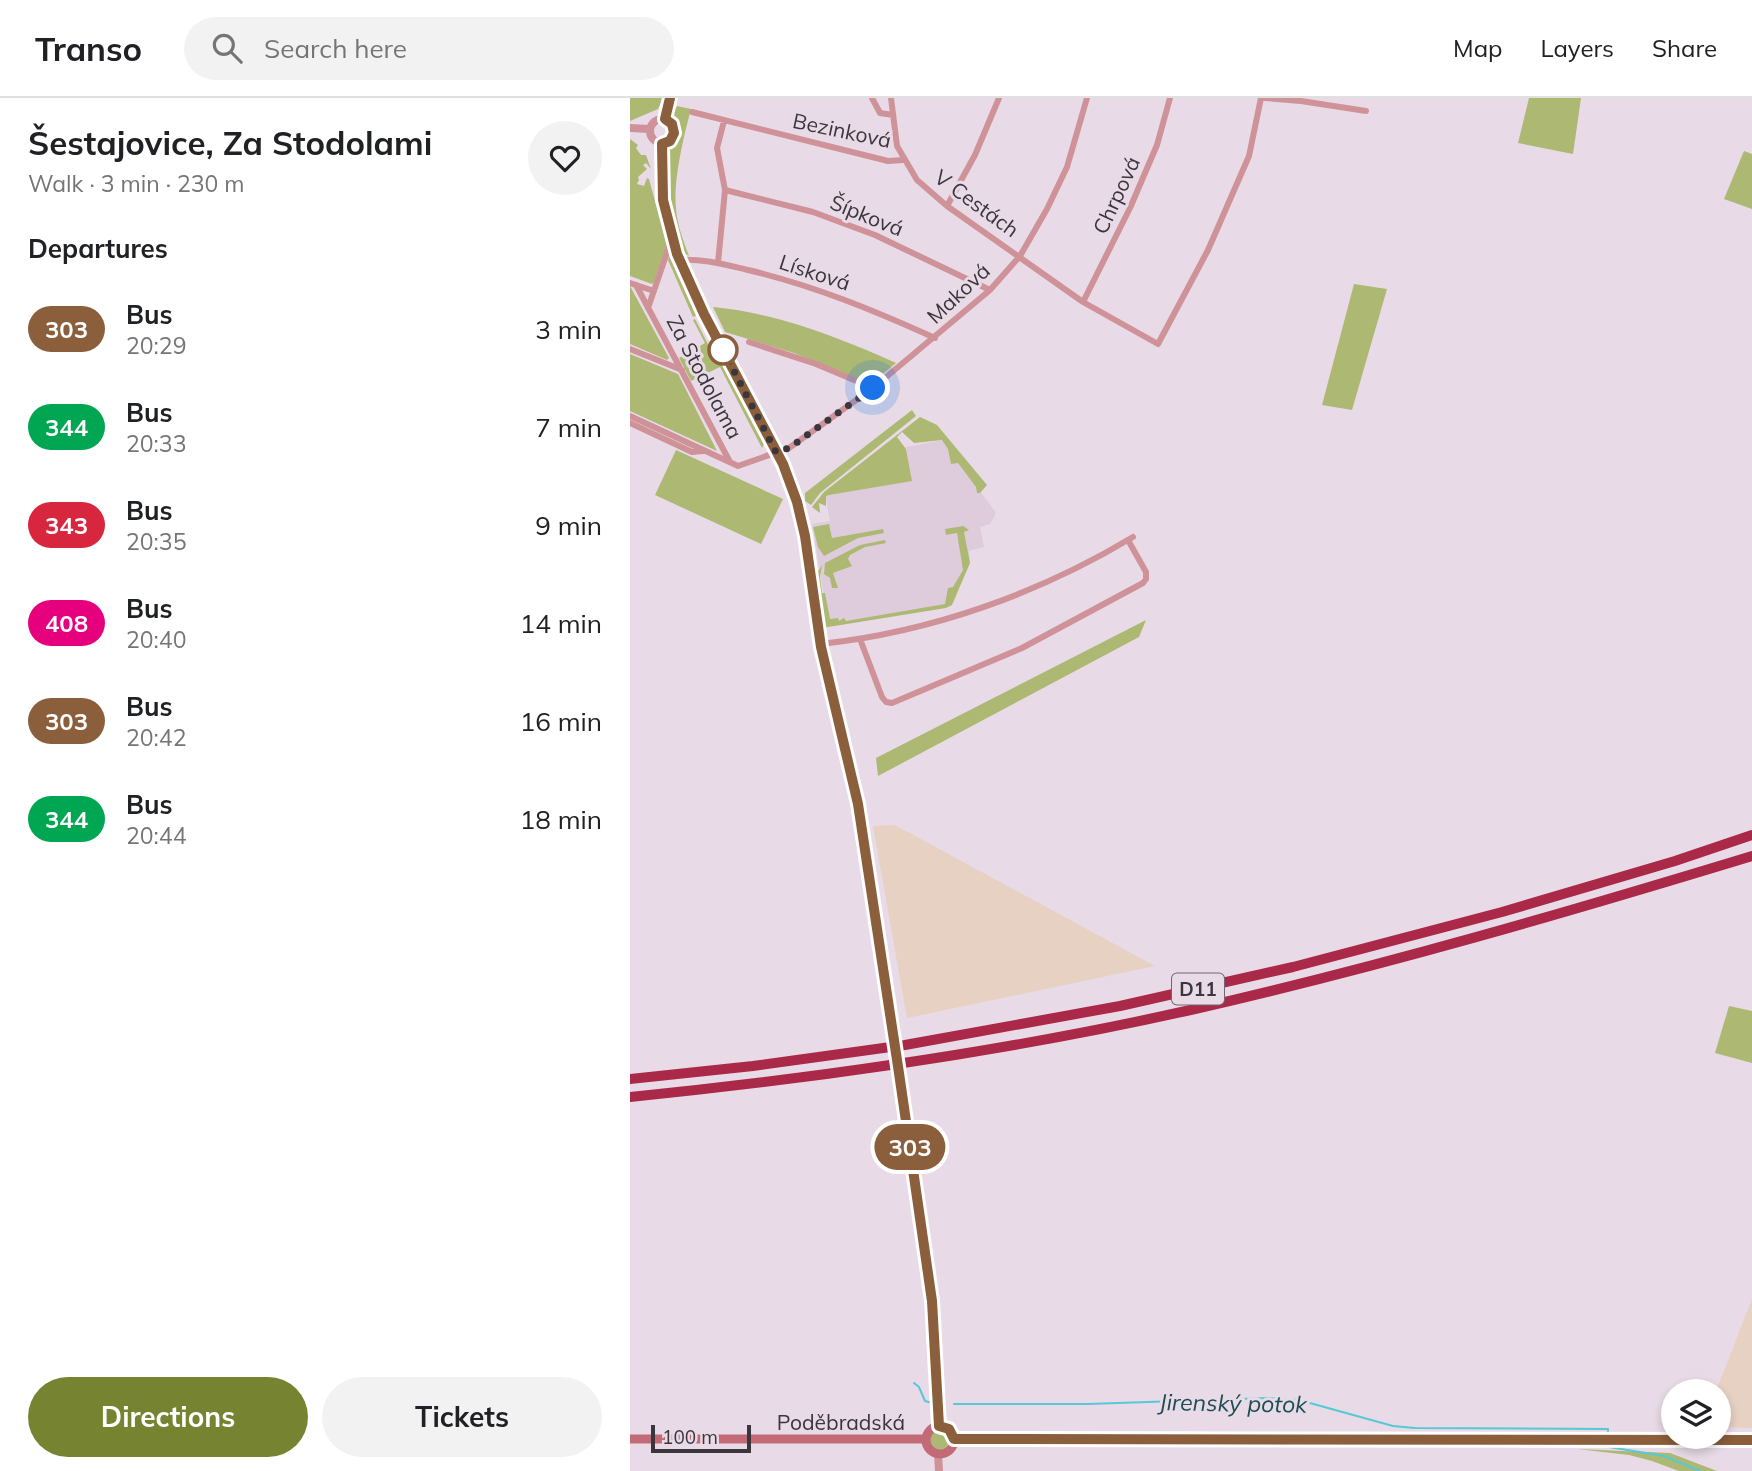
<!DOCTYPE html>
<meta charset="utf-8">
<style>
body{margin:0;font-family:Mulish,sans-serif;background:#f2f2f2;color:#202124;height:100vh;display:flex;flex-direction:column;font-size:26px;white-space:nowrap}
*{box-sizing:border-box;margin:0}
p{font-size:23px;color:#757577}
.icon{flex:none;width:38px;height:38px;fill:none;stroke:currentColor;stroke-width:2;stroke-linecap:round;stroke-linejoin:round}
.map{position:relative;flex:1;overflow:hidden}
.drawer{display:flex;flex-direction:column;background:#fff;width:630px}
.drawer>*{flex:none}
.badge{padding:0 14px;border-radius:23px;font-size:24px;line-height:46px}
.controls{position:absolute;left:1031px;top:1281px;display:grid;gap:14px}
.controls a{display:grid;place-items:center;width:70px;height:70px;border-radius:50%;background:#fff;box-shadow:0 4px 10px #0003;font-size:35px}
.scale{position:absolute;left:21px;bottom:18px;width:100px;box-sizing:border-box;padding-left:7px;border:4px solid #3b363b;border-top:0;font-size:19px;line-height:24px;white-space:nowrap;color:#3b363b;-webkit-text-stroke:5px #e8dbe7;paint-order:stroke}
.you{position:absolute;width:35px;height:35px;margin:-18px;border:5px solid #fff;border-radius:50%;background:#1a73e8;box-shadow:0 0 0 10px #1a73e833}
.map>.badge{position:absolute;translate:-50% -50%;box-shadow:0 0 0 4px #fff}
h2{padding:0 28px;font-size:26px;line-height:63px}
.round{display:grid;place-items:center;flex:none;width:74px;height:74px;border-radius:37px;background:#f2f2f2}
.head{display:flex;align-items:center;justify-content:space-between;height:119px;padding:0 28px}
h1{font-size:33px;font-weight:700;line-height:52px}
.action{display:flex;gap:14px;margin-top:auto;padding:14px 28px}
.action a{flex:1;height:80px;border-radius:42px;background:#768331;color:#fff;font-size:28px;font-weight:700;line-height:80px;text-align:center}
.action a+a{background:#f2f2f2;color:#202124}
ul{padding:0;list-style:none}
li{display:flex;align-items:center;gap:21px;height:98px;padding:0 28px}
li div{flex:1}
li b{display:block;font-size:26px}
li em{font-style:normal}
li .badge{min-width:77px;font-weight:700;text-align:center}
header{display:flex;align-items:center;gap:42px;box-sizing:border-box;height:98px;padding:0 35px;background:#fff;border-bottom:2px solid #e0e0e0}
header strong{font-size:33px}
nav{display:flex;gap:38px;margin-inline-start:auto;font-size:24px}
.search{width:490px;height:63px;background:#f2f2f2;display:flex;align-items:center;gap:18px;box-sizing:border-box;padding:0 24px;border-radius:38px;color:#757577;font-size:26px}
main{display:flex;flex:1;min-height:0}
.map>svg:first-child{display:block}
.built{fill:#deccdd}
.industrial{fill:#e6d1c3}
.green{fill:#adb873}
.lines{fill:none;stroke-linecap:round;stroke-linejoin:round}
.stream{stroke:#55c9d6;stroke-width:2}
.minor{stroke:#cf9298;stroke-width:6}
.tertiary{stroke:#cf9298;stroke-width:8}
.secondary{stroke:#c26a75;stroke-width:9}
.motorway{stroke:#aa2948;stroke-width:10}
.line-casing{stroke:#fff;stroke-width:16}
.line{stroke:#8b5e3c;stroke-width:10}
.walk{stroke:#3b363b;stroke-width:7;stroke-dasharray:0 12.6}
.stop-dot{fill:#fff;stroke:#8b5e3c;stroke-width:3.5}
.labels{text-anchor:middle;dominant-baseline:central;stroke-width:6;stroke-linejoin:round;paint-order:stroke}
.shield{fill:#e8dbe7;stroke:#6f686f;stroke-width:2}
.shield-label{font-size:19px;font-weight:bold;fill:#3b363b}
.street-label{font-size:21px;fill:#3b363b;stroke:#e8dbe7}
.water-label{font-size:23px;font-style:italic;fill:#1b4e54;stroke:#e8dbe7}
</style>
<header>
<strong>Transo</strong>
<div class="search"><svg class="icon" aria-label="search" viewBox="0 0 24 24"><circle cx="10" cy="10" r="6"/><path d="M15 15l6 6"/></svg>Search here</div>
<nav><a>Map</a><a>Layers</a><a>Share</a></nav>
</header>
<main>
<section class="drawer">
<div class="head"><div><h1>Šestajovice, Za Stodolami</h1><p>Walk · 3 min · 230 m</p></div><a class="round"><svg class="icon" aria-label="heart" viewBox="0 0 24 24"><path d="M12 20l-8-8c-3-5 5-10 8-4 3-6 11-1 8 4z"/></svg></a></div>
<h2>Departures</h2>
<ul>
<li><span class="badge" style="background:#8b5e3c;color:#fff">303</span><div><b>Bus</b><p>20:29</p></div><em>3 min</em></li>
<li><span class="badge" style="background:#00a651;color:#fff">344</span><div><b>Bus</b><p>20:33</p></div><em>7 min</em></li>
<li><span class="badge" style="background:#d7263d;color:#fff">343</span><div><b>Bus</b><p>20:35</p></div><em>9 min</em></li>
<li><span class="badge" style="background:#e6007e;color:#fff">408</span><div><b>Bus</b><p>20:40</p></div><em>14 min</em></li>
<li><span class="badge" style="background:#8b5e3c;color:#fff">303</span><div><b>Bus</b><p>20:42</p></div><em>16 min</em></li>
<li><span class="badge" style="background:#00a651;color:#fff">344</span><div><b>Bus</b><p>20:44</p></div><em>18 min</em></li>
</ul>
<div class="action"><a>Directions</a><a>Tickets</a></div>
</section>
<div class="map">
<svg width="1122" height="1373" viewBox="0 0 1122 1373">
<rect width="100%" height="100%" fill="#e8dbe7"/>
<path class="built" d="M313 342 366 415 360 426 350 429 354 449 339 453 340 465 316 506 199 528 182 426 200 423 195 395 281 379 276 349Z"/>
<path class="industrial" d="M265 727 525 868 277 920 243 728Z
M1122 1201V1330L1089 1329 1088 1293H1086Z"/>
<path class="green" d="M0 0H33L28 11 0 23Z
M899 0H951L943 56 888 45Z
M47 8 61 11C54 37 43 83 46 110 47 126 53 142 59 158L49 152 36 98V55L48 35 42 19V9L46 10Z
M0 41 8 47 6 50 11 57H16L21 71 16 65 13 67 17 71 8 79 9 82 7 86 14 88 17 80 19 81 37 147 24 184 22 186 0 178Z
M1114 53 1122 56V111L1094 101Z
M40 155 42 158 44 157 73 220 69 222 67 217 63 219 38 162Z
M724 186 757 191 722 312 692 307Z
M0 188 39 260 37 262 0 246Z
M83 209C147 215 208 239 266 265L243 284 238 285 164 255 95 234Z
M65 221 84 258 89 256 135 344 132 350 90 269 61 283 49 260 75 245 63 222Z
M0 256 48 276 87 353 0 313Z
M282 312 286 318 190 395 181 407 175 403V395Z
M290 319 307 327 357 387 350 395H347L346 389 328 365 321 366 318 351 312 342 284 345 272 334 267 339 276 351 282 383 199 397 196 398V408L189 405 190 415 182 409 194 394Z
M46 352 153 401 131 446 25 397Z
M199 426 202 440 253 431 254 435 228 440 194 458 188 449 183 429Z
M333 428 339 432 334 434 340 465 322 507 316 510 192 530 187 475 192 467 190 479 192 495H195L200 521 208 520 209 523 214 520 216 523 315 506 318 490 323 489 333 472 327 435 316 437 315 431Z
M255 442 256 445 235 449 220 457 218 461 222 468 203 475 208 490H202L200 480 194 476 195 465 230 447Z
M516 522 509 539 248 678 246 660Z
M1099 908 1122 913V965L1085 955Z
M299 1342a10 10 0 1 1 20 0a10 10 0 1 1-20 0Z
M947 1351 1040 1355 1087 1373H1049L1022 1363 999 1357Z"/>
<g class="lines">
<path class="stream" d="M284 1285 289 1289 295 1303 302 1305
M324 1306H458L638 1300 669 1302 763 1328 785 1330 978 1331V1338
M979 1347V1349L1034 1358 1070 1373"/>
<path class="minor" d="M242 0 250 15 263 17
M261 0 267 48 287 82 317 108 453 204 528 246 578 152 619 58 631 0
M635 0 671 3 736 13
M62 14 258 63 273 62
M95 92 183 114 245 137 360 192
M317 108 345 57 369 0
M49 162C72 160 96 167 118 172 185 188 243 212 305 240
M88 165 95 92 87 50 94 23
M0 185 24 193
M6 187 100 364
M453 204 500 110 527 47 540 0
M18 210 42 140
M119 244 186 266 243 290
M0 251 52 272
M0 318 108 368 159 350 243 290 360 192 390 158 417 111 437 69 457 0
M0 325 62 354 73 353
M230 541 252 599 256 604 262 605 392 550 513 485 516 481V474L498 442
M191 546C301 534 408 496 503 439"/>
<path class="tertiary" d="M20 33a12 12 0 1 1 24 0a12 12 0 1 1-24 0Z
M35 21 40 0
M0 30 19 31
M32 45 33 98 47 156 74 216 153 366 167 404 181 469 191 549 228 706 263 938
M269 975 302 1203 309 1328
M308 1356 309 1373"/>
<path class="secondary" d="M296 1342a14 14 0 1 1 28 0a14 14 0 1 1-28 0Z
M0 1341H296
M324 1341 1122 1342"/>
<path class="motorway" d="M0 981 123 968 275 947 490 908 663 869 872 814 1045 763 1122 737
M0 999C189 980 379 953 565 911 753 868 938 814 1122 758"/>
</g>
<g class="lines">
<g class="line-casing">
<path id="line" d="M40 0 35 21 42 26 44 35 40 43 32 46 33 102 47 156 74 216 153 366 167 404 175 438 191 549 228 706 269 975 302 1203 309 1328 319 1331 324 1341 1122 1342"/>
</g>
<use href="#line" class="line"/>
<path class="walk" d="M93 252 146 354 159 350 243 290"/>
</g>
<circle class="stop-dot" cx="93" cy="252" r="14"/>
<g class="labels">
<rect class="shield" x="542" y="875.5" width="52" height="31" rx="5"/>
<g class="shield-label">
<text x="568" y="891">D11</text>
</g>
<g class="street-label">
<text transform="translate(212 32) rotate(12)">Bezinková</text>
<text transform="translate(486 97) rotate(-65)">Chrpová</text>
<text transform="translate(347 105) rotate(36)">V Cestách</text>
<text transform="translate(237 117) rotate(22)">Šípková</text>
<text transform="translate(185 174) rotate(18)">Lísková</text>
<text transform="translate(328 195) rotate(-43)">Maková</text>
<text transform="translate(75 279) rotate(62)">Za Stodolama</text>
<text x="211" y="1324">Poděbradská</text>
</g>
<g class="water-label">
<text transform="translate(603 1305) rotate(1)">Jirenský potok</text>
</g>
</g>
</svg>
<div class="controls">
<a><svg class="icon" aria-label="layers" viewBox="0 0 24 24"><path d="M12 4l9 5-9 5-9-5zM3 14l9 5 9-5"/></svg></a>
</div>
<div class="scale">100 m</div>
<div class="you" style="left:243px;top:290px"></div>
<b class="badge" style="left:280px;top:1049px;background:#8b5e3c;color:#fff">303</b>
</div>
</main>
